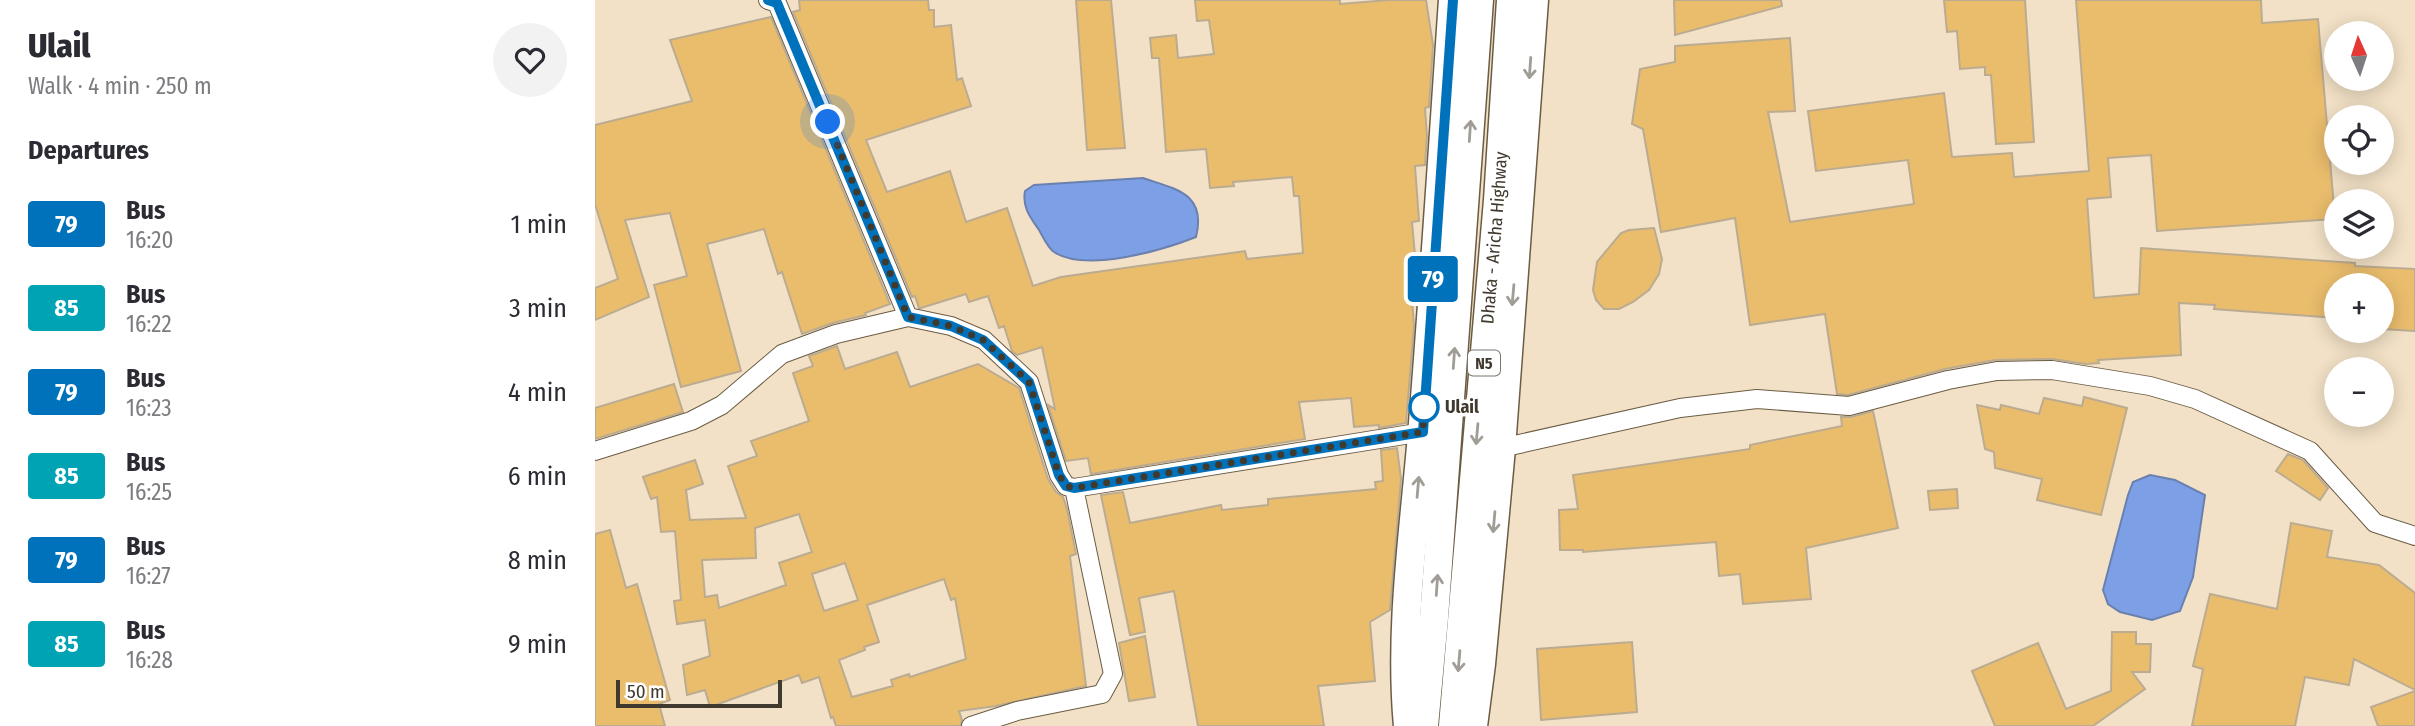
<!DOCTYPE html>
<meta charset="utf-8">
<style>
body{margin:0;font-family:"Fira Sans Condensed",sans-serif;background:#f2f2f3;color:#2b2b33;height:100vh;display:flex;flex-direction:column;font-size:26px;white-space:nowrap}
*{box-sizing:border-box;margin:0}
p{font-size:23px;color:#7c7c81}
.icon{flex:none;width:38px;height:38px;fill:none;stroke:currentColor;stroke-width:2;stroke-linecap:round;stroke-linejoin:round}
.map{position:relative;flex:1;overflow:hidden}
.panel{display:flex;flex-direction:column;background:#fff;width:595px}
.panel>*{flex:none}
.badge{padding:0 14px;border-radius:5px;font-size:24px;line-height:46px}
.needle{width:46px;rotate:357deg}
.controls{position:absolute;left:1729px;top:21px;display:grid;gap:14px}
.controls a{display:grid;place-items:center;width:70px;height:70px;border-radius:50%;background:#fff;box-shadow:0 4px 18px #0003;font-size:35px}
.scale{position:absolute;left:21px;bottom:18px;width:166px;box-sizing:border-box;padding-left:7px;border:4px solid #40392e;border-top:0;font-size:19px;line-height:24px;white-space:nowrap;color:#40392e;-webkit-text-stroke:5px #fff;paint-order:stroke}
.you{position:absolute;width:35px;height:35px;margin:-18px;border:5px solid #fff;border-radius:50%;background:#1a73e8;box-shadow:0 0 0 10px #1a73e833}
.map>.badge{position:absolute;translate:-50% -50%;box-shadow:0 0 0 4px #fff}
h2{padding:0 28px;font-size:26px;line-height:63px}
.round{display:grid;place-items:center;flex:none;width:74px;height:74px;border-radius:37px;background:#f2f2f3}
.summary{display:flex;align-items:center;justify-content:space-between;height:119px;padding:0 28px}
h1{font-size:33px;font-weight:800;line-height:52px}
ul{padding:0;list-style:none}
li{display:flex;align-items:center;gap:21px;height:84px;padding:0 28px}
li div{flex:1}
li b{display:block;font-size:26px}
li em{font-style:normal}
li .badge{min-width:77px;font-weight:700;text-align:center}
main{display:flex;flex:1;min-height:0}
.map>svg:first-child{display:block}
.water{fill:#7c9fe6;stroke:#6a80af;stroke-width:2}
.building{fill:#eabd6d;stroke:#bbab91;stroke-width:2;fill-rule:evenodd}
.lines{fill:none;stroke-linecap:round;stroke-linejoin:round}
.minor-casing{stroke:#6b5c44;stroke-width:20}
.trunk-casing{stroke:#6b5c44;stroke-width:31}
.minor{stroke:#fff;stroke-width:18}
.trunk{stroke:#fff;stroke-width:28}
.oneway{stroke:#a09c96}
.line-casing{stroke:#fff;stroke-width:16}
.line{stroke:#0072bc;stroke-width:10}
.walk{stroke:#40392e;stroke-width:7;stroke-dasharray:0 12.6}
.stop-dot{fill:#fff;stroke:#0072bc;stroke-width:3.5}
.labels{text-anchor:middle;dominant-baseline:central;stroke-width:7;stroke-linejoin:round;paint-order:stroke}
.shield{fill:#fff;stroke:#79746d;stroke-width:2}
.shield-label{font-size:16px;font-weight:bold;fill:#40392e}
.street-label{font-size:18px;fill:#40392e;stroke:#fff}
.stop-label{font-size:18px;font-weight:bold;fill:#40392e;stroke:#fff;text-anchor:start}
</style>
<main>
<section class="panel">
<div class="summary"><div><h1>Ulail</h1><p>Walk · 4 min · 250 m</p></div><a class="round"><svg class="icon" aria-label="heart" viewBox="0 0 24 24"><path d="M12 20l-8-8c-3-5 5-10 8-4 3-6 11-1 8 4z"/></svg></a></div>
<h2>Departures</h2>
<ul>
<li><span class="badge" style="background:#0072bc;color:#fff">79</span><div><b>Bus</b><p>16:20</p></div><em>1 min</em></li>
<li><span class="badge" style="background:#00a3b4;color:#fff">85</span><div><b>Bus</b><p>16:22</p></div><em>3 min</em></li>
<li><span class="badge" style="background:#0072bc;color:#fff">79</span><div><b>Bus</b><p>16:23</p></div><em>4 min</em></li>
<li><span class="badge" style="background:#00a3b4;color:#fff">85</span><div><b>Bus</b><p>16:25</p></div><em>6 min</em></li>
<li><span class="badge" style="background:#0072bc;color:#fff">79</span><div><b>Bus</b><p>16:27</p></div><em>8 min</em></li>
<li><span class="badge" style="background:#00a3b4;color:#fff">85</span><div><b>Bus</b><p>16:28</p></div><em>9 min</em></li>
</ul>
</section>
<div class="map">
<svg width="1820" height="726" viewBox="0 0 1820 726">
<rect width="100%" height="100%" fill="#f2e1c6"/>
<path class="water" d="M548 178C580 189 612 193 601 237 568 250 491 273 459 252 453 248 448 237 444 230 435 217 427 207 430 191L439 185Z
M1555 475 1580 480 1610 495 1598 577 1585 611 1557 620 1525 612 1513 604 1508 590 1533 495 1538 482Z"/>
<path class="building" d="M204 0H333L334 10H339V27L356 25 362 80 367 78 376 106 271 140 292 192 355 171 371 222 412 208 438 286 466 277 650 251 652 259 708 253 704 196H699L697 177 638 182 639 186 615 188 611 149 571 152 564 58H557L555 38 581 35 583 58 619 54 614 20 602 21 600 0H745V4L794 0H831L838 45 834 107 830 108 832 136 830 165 820 166 824 221 817 222 820 256 824 257 822 285H816L819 326 811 423 784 428V425L759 427 756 398 704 402 710 439 496 474 493 458 471 461 453 405 460 409 447 347 422 355 417 351 409 326 404 328 393 296 374 302 371 294 326 308H324L320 296 317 297 198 12 205 10Z
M481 0H516L530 148 492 150Z
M1079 0H1186L1187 6 1080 35Z
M1349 0H1430L1439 142 1401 144 1396 75H1390V67L1365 69 1362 31 1352 32Z
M1481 0H1666L1667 23 1723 19 1740 219 1562 231 1556 155 1513 158 1516 197 1492 199 1499 298 1544 294 1546 248 1760 263V266L1820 269V331L1787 329V285H1741V318L1619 309 1620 305 1584 303 1586 355 1503 360 1504 363 1491 364 1457 359 1400 360 1350 369 1253 395 1242 394 1230 314 1155 325 1140 218 1066 232 1048 129 1037 124 1045 69 1080 62V46L1195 38 1200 111 1173 112 1195 222 1319 204 1313 160 1221 171 1213 111 1349 93 1357 157 1417 153 1419 177 1494 171Z
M176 17 295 304 270 313 271 315 238 323 207 334 187 272 183 274 169 229 112 244 146 371 86 387 59 285 92 276 75 213 30 220 54 297 0 320V288L23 279 0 204V125L97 101 75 40Z
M1059 228 1067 259 1064 274 1054 290 1038 302 1024 309H1009L1001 300 998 290 1002 262 1026 233 1034 230Z
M242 346 250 369 302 352 315 387 383 364 424 388 453 479 461 492 468 497 472 509 481 554 475 556 491 686 401 706 364 711 367 720 365 726H241L238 717 236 718 224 677 207 683 204 675 115 707 110 690 92 695 88 665 115 656 110 620 82 624 79 601 86 600 80 531 66 532 62 497 56 499 48 477 100 460 108 484 91 490 95 520 151 518 133 466 162 456 156 441 214 421 198 373 218 366 214 356ZM204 514 217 552 184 563 191 585 124 608 122 595 110 597 107 560 161 558 160 528ZM250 563 263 600 229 611 217 574ZM349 579 356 600 360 598 371 659 315 677 314 674 296 680 298 686 257 697 244 660 270 650 269 647 284 642 272 605Z
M79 384 88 412 0 439V408Z
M1489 397 1532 408 1506 515 1442 500 1447 479 1400 468 1399 452 1390 449 1382 405 1405 410 1406 405 1444 414 1449 398 1487 406Z
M1278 411 1303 528 1211 548 1216 599 1148 604 1145 574 1124 576 1121 542 988 552V550H965L964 510 983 509 978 475 1155 449V445L1247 426 1246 417H1256Z
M802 448 806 479 795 610 775 622 780 681 723 686 729 726H603L579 591 544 598 550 632 535 635 506 495 528 492 535 523 626 505 627 510 673 505V499L781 489 780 482 788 481 786 450Z
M1693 454 1708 460 1733 488 1725 500 1681 471Z
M1362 489 1363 508 1335 510 1333 491Z
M1696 523 1737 531 1732 557 1784 565 1820 593V690L1759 659 1754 685 1710 677 1700 726H1597L1608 669 1598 666 1615 594 1682 609Z
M15 530 31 588 42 584 75 700 64 704 70 726H0V534Z
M1517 632H1541V644H1556L1555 672H1537L1550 689 1498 726H1400L1377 671 1443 643 1471 709 1516 691Z
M550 636 560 697 534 701 524 643Z
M1037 642 1042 712 946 720 942 649Z
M1820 691V726H1783L1776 707Z"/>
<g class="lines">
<g class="minor-casing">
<path id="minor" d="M173 0 182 3 313 317 356 326 389 340 434 382 464 475 471 486 479 488 828 432
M906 448 1085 408 1162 399 1254 406 1353 380 1402 371 1457 370 1555 386 1600 399 1715 451 1780 523 1820 536
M0 451 96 421 127 405 187 354 241 334 313 317
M376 726 422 711 507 694 518 674 479 488"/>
</g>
<g class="trunk-casing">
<g id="trunk">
<path d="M813 726C804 629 819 531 827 435 839 290 848 145 858 0"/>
<path d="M829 726 839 618 884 0"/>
<path id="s1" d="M858 726 903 200 916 0"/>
<path d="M878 726 886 664 906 448 939 0"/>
</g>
</g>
<use href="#minor" class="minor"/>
<use href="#trunk" class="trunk"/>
</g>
<defs><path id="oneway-shaft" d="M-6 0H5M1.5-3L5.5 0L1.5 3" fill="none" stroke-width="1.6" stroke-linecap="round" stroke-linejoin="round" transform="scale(1.75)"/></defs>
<g class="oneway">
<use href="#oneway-shaft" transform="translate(935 68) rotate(94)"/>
<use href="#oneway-shaft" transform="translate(875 131) rotate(-86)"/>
<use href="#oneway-shaft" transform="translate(918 295) rotate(95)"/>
<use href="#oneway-shaft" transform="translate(859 358) rotate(-86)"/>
<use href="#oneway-shaft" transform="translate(882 434) rotate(95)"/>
<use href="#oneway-shaft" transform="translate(823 487) rotate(-85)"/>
<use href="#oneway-shaft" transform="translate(899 522) rotate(95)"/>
<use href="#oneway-shaft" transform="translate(842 585) rotate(-86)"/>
<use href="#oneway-shaft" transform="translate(864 661) rotate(95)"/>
</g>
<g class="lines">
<g class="line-casing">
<path id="line" d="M173 0 182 3 313 317 356 326 388 340 434 382 464 475 471 486 479 488 828 432 858 0"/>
</g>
<use href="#line" class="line"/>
<path class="walk" d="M233 122 313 317 356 326 388 340 434 382 464 475 471 486 479 488 828 432 829 407"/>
</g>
<circle class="stop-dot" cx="829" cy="407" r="14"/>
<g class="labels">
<rect class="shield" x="873" y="350.5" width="32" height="25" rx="5"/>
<g class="shield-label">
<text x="889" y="363">N5</text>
</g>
<g class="street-label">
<text stroke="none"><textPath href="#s1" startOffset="490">Dhaka - Aricha Highway</textPath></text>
</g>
<g class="stop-label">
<text x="850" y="407">Ulail</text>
</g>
</g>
</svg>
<div class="controls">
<a><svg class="needle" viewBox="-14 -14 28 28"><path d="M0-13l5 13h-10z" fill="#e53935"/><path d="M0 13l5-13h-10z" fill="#7c7c81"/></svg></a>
<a><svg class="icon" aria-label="locate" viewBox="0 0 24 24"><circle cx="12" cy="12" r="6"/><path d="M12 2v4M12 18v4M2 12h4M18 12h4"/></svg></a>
<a><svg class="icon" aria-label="layers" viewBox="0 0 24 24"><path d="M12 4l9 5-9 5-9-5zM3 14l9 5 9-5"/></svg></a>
<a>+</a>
<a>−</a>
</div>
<div class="scale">50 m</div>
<div class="you" style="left:233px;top:122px"></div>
<b class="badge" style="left:838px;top:279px;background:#0072bc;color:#fff">79</b>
</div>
</main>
